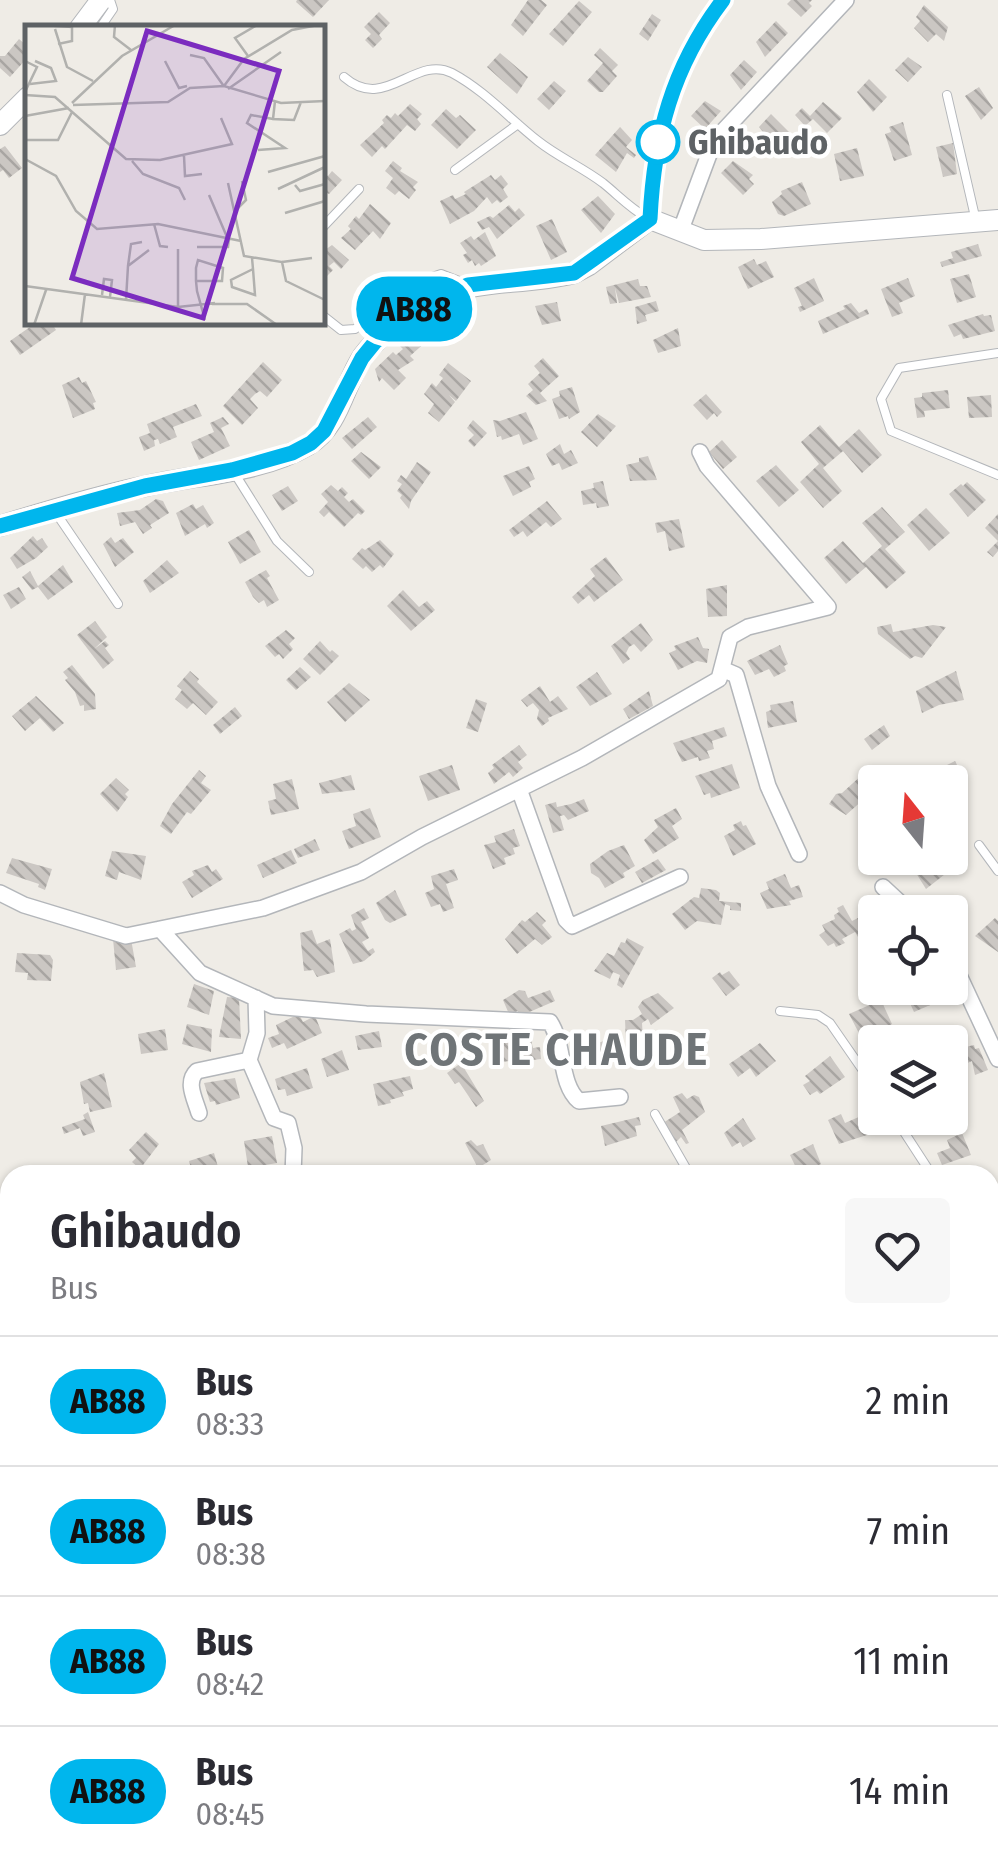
<!DOCTYPE html>
<html lang="fr">
<style>
body{margin:0;font-family:"Fira Sans Condensed",sans-serif;background:#f7f7f7;color:#2b2b33;height:100vh;display:flex;flex-direction:column;font-size:38px;white-space:nowrap}
*{box-sizing:border-box;margin:0}
p{font-size:32px;color:#7c7c81}
.icon{flex:none;width:55px;height:55px;fill:none;stroke:currentColor;stroke-width:2;stroke-linecap:round;stroke-linejoin:round}
.map{position:relative;flex:1;overflow:hidden}
.side{position:absolute;left:0px;top:1165px;width:1000px;height:712px;display:flex;flex-direction:column;background:#fff;border-radius:30px 30px 0 0;box-shadow:0 2px 8px #0004}
.side>*{flex:none}
.badge{padding:0 20px;border-radius:32px;font-size:35px;line-height:65px}
.needle{width:65px;rotate:343deg}
.buttons{position:absolute;left:858px;top:765px;display:grid;gap:20px}
.buttons a{display:grid;place-items:center;width:110px;height:110px;border-radius:10px;background:#fff;box-shadow:0 2px 8px #0004;font-size:50px}
.map>.badge{position:absolute;translate:-50% -50%;box-shadow:0 0 0 5px #fff}
.round{display:grid;place-items:center;flex:none;width:105px;height:105px;border-radius:10px;background:#f7f7f7}
.summary{display:flex;align-items:center;justify-content:space-between;height:170px;padding:0 50px}
h1{font-size:48px;font-weight:600;line-height:75px}
ul{padding:0;list-style:none}
li{display:flex;align-items:center;gap:30px;height:130px;padding:0 50px;border-top:2px solid #e1e1e2}
li div{flex:1}
li b{display:block;font-size:38px}
li em{font-style:normal}
li .badge{min-width:110px;font-weight:700;text-align:center}
.map>svg:first-child{display:block}
.building{fill:url(#building-back-hatch)}
.lines{fill:none;stroke-linecap:round;stroke-linejoin:round}
.service-casing{stroke:#b3b6ba;stroke-width:10}
.minor-casing{stroke:#b3b6ba;stroke-width:18}
.tertiary-casing{stroke:#b3b6ba;stroke-width:22}
.secondary-casing{stroke:#b2b6ba;stroke-width:25}
.service{stroke:#fff;stroke-width:8}
.minor{stroke:#fff;stroke-width:15}
.tertiary{stroke:#fff;stroke-width:20}
.secondary{stroke:#fff;stroke-width:22}
.line-casing{stroke:#fff;stroke-width:22}
.line{stroke:#00b6ed;stroke-width:15}
.stop-dot{fill:#fff;stroke:#00b6ed;stroke-width:5}
.labels{text-anchor:middle;dominant-baseline:central;stroke-width:8;stroke-linejoin:round;paint-order:stroke}
.stop-label{font-size:35px;font-weight:bold;fill:#5e6265;stroke:#fff;text-anchor:start}
.district-label{font-size:45px;font-weight:bold;letter-spacing:2.5px;fill:#6f7477;stroke:#fff}
.inset-road{fill:none;stroke:#b1b1ae;stroke-width:2.5}
.view{fill:#7b2cbf;fill-opacity:0.15;stroke:#7b2cbf;stroke-width:5}
.inset-edge{fill:none;stroke:#5e6265;stroke-width:5}
</style>
<div class="map">
<svg width="998" height="1876" viewBox="0 0 998 1876">
<defs>
<pattern id="building-back-hatch" width="6" height="6" patternUnits="userSpaceOnUse" patternTransform="scale(2.5)"><rect width="6" height="6" fill="#cbc7c3"/><path d="M-1 5l2 2M0 0l6 6M5-1l2 2" fill="none" stroke="#a8a5a2"/></pattern>
</defs>
<rect width="100%" height="100%" fill="#efece6"/>
<path class="building" d="M297 0H329L313 17 296 2Z
M528 0H541L547 5 523 36 511 25Z
M791 0H812L809 3 812 6 801 17 787 4Z
M579 1 592 12 563 46 549 34Z
M924 5 948 27 944 41 936 34 928 42 914 28 920 21 916 17Z
M379 12 390 23 379 35 382 39 373 48 365 40 371 34 364 27Z
M652 14 661 20 648 41 639 34Z
M776 21 788 33 765 57 756 42Z
M19 39 26 45 23 48 28 57 10 77 0 68V56H5Z
M600 48 618 65 612 71 617 76 603 92H599L587 81 603 63 594 55Z
M500 53 528 77 517 94 487 67Z
M908 57 922 67 908 82 895 70Z
M744 60 757 72 741 90 730 75Z
M869 79 887 97 873 112 857 92Z
M554 81 566 91 549 110 537 99Z
M979 87 993 108 981 120 965 96Z
M705 101 721 111 705 129 691 116Z
M823 102 842 118 827 133 813 119 805 126 795 115 802 108 810 116Z
M410 104 422 114 417 119 421 124 415 131 407 125 385 149 382 146 372 157 360 145 384 123 382 120 387 115 391 118 395 113 398 116Z
M446 109 456 118 460 115 476 130 457 149 431 125Z
M771 114 791 134 776 148 759 127Z
M903 122 912 155 894 161 885 134 891 132 889 127Z
M620 127 632 140 626 147 636 155 634 158 627 153 616 172 595 155Z
M953 143 957 174 943 177 936 147Z
M5 146 22 168 9 178 3 170 0 172V149Z
M857 148 864 176 840 181 834 154Z
M393 161 402 168 400 171 418 182 413 187 416 190 409 199 399 191 395 195 386 188 393 178 385 171Z
M733 161 753 175 749 179 754 184 743 195 721 173Z
M322 171 328 176 332 171 342 180 329 194 325 192 322 194Z
M491 175 495 180 501 175 508 184 503 189 508 197 500 203 497 200 492 204 487 197 474 211 450 224 440 201 453 195 455 199 466 194 464 192Z
M802 182 811 204 784 216 778 214 772 202 782 194 781 191Z
M598 196 615 214 601 233 581 210Z
M370 204 391 223 380 239 373 231 355 250 341 238 351 229 348 226 356 216 359 219Z
M509 205 515 212 519 208 525 215 497 239 489 227 482 230 477 222 490 216 493 218Z
M552 219 567 252 551 260 536 226Z
M485 232 496 256 481 266 479 263 475 266 472 260 468 263 463 255 467 253 460 243 471 236 474 240Z
M978 244 982 256 942 267 940 262 953 258 951 252Z
M332 245 349 260 341 269 334 262 329 266 333 270 322 281V252Z
M754 259 757 265 766 261 774 277 748 289 738 267Z
M969 274 976 297 957 303 950 279Z
M814 278 824 301 800 312 798 307 802 306 794 288Z
M908 278 915 296 899 303 903 313 892 317 881 289Z
M638 279 640 286H647L651 297 619 303 615 288 617 303 610 304 606 287Z
M656 301 659 311 645 315 647 321 637 324 635 307Z
M557 302 561 321 542 325 535 306Z
M851 303 859 313 867 309 869 314 823 334 818 321 845 309 843 306Z
M983 314 984 316 991 315 995 331 963 339 961 334 954 337 948 325Z
M37 322H51L56 330 20 355 10 341Z
M678 328 681 346 658 353 653 340Z
M419 329 428 340 410 356 414 360 398 370 406 378 394 390 382 378 379 382 375 369 393 352 396 355 403 349 400 346Z
M543 358 559 376 540 393 547 401 536 405 526 396 533 390 528 384 540 373 534 366Z
M263 362 282 380 267 397 260 391 255 394 250 399 258 408 242 425 223 406Z
M448 363 471 381 456 401 449 395 455 402 439 422 428 413 434 404 424 394 432 383 436 387 443 378 439 375Z
M79 377 82 383 86 381 96 402 93 403 95 409 73 418 62 385Z
M572 387 580 412 569 419 568 416 559 419 552 399 560 396 559 391Z
M948 390 950 408 924 411 925 417 917 418 914 398 922 397V393Z
M706 394 722 412 717 417 714 413 707 420 693 405Z
M991 395 992 417 969 418 967 397Z
M196 404 202 416 173 427 177 437 160 444 158 439 154 440 155 446 144 451 139 437 150 433 147 424Z
M526 412 538 439 523 445 519 434 502 440 501 436 497 437 493 420 500 421Z
M598 414 616 426 597 447 581 432Z
M223 417 229 424 221 428 230 446 199 460 191 442 214 432 210 423Z
M368 417 377 427 352 449 342 438Z
M473 420 487 433 474 447 468 441 474 435 467 428Z
M820 425 839 447 859 429 882 455 862 473 843 451 823 468 842 491 823 508 800 482 819 464 801 442Z
M722 440 737 457 723 469 709 452Z
M560 444 564 454 571 450 578 463 562 470 559 463 552 466 546 454Z
M361 452 381 467 369 479 351 461Z
M648 456 657 480 630 481 626 465 639 462V458Z
M417 462 431 472 411 501 409 509 400 498 402 495 397 491 402 484 397 481 401 475 406 479Z
M776 465 799 490 779 507 756 481Z
M529 466 535 479 529 482 531 487 513 496 503 476Z
M603 481 609 506 597 508 596 503 583 505 581 491 594 488 593 483Z
M967 482 986 500 968 517 949 494 961 484 963 486Z
M331 485 338 491 342 487 348 493 344 497 349 502 353 499 365 511 361 515 358 513 344 527 329 512 324 517 319 512 328 502 321 494Z
M288 486 298 501 282 511 272 495Z
M156 499 163 501 169 513 150 525 152 528 143 534 135 522 120 526 117 513 140 510Z
M547 501 562 519 551 527 546 522 527 537 523 531 514 537 509 530Z
M193 504 196 509 203 505 214 523 207 528 205 524 185 536 176 513Z
M882 507 905 532 885 549 906 572 886 589 866 567 846 584 824 558 843 541 863 563 882 546 862 523Z
M926 508 950 533 929 551 907 525Z
M998 514V551L993 557 987 552 998 541 985 528Z
M679 519 685 547 669 551 665 531 657 533 655 523Z
M249 530 261 552 240 564 228 542Z
M33 536 37 541 42 538 48 547 36 558 17 569 10 558Z
M111 537 115 543 123 538 134 552 115 567 103 544Z
M380 540 394 554 383 568 380 565 372 572 366 566 363 569 352 559 362 548 365 550Z
M606 557 623 580 594 602 589 595 578 604 572 597 595 576 590 569Z
M167 560 179 573 150 593 143 581Z
M63 565 73 582 48 600 38 587 32 590 22 577 30 571 38 586Z
M266 570 270 576 267 578 279 600 267 607 264 600 259 603 253 597 245 582Z
M727 585V616L708 617 706 589Z
M19 587 26 599 11 609 3 595Z
M403 590 419 607 427 601 435 610 411 631 387 606Z
M95 621 107 637 94 649 105 641 109 645 105 648 114 660 103 669 77 635Z
M641 623 653 640 641 652 634 644 629 647 626 653 630 659 623 664 611 646Z
M891 624 893 632 933 625 946 627 922 658 915 656 910 659 878 634 877 627Z
M286 630 295 638 289 644 293 649 283 659 279 654 275 657 265 646Z
M698 637 703 648 709 649 707 663 697 661 678 670 669 653 676 650 674 646Z
M320 641 330 652 332 650 339 656 320 675 303 659Z
M780 645 788 664 784 666 786 671 774 677 769 669 755 675 747 661Z
M72 665 95 694 96 709 84 711V705L80 706 75 692 65 680 68 678 63 672Z
M300 667 311 677 296 690 286 680Z
M190 671 199 679 197 682 218 702 206 715 193 703 187 709 175 699 182 690 177 686Z
M956 671 964 700 939 705 922 713 916 691Z
M597 672 612 694 590 706 576 687Z
M349 683 370 700 345 722 327 702Z
M540 686 550 702 558 696 568 709 548 718 549 721 542 726 537 719 539 710 533 703 527 707 521 700Z
M649 691 653 706 629 719 623 709Z
M36 696 64 723 53 732 40 718 25 731 12 716Z
M476 699 487 703 478 732 466 728Z
M793 701 797 722 768 728 766 712 771 710 770 705Z
M235 707 242 716 220 734 213 725Z
M884 725 890 736 872 750 864 739Z
M724 727 727 736 712 741 714 749 707 751 710 758 699 761 698 757 682 762 673 743Z
M519 745 527 755 518 762 523 768 513 777 509 772 494 784 488 773 494 768 492 765Z
M955 761 967 785 950 794V782H933L929 774Z
M732 764 740 788 711 798 710 793 704 795 695 776Z
M452 765 460 790 428 801 419 776Z
M199 770 206 776 201 783 211 790 191 814 187 812 171 834 160 826 172 804Z
M863 774 874 790 846 815 829 804 836 794 842 793Z
M351 775 355 790 322 794 319 783Z
M116 778 129 790 125 794 128 797 117 812 100 794Z
M292 779 299 809 271 815 268 801 276 799 273 784Z
M584 799 589 811 568 820 564 815 560 816 564 830 553 833 545 805 556 802 557 807 571 804Z
M370 808 381 837 349 849 342 831 356 826 353 814Z
M676 808 682 819 672 826 679 838 653 854 644 840 658 827 654 820Z
M741 821 743 826 746 825 756 844 733 856 724 836 735 830 733 825Z
M514 829 520 846 513 848 515 854 504 858 506 864 493 869 484 845 496 842 494 836Z
M315 839 320 850 298 858 294 849Z
M624 845 635 866 623 873 625 877 605 888 599 878 591 873 590 864 608 851Z
M291 850 297 863 263 878 257 865Z
M112 851 146 856 141 880 119 872 117 880 105 876Z
M12 858 52 869 45 890 38 887 39 884 6 873Z
M938 858 949 871 926 889 916 873Z
M658 859 666 870 642 883 635 872Z
M208 865 212 872 216 869 223 879 192 898 182 882 194 875 192 871Z
M454 869 458 880 446 884 454 908 443 912 440 904 431 907 425 893 434 889 431 876Z
M785 874 791 888 799 885 803 897 789 901 791 905 767 909 760 893 769 889 766 882Z
M701 888 716 890 720 893 719 901 741 903V911L730 910V906L725 904 721 925 697 921 685 930 672 914 694 897 699 898Z
M395 890 407 915 390 923 385 920 376 903Z
M843 905 852 921 858 918 866 932 858 937 855 932 842 939 845 943 836 947 834 943 828 946 819 935 825 931 822 925 835 919 834 915 839 912 837 908Z
M364 908 369 918 361 922 369 938 362 942 368 951 373 948 375 952 364 961 353 964 339 934 350 928 352 931 356 929 351 915Z
M537 912 546 921 542 925 552 937 542 945 535 939 517 954 505 939 522 920 525 922Z
M995 918 998 921V952L975 936Z
M312 930 317 944 330 939 335 972 317 977 313 970 304 971 300 933Z
M627 938 644 947 622 988 617 985 620 975 613 972 610 979 594 971 607 953 614 956 621 942 625 943Z
M113 939H131L136 967 116 970Z
M17 953 50 955 53 960 51 981 27 980 28 973 15 972Z
M729 971 740 985 726 996 712 978 720 972 722 975Z
M194 984 214 991 209 1015 187 1007Z
M903 988H939L944 999 914 1012Z
M519 990 525 991 528 998 550 990 555 1001 520 1016 518 1011 509 1014 503 1000Z
M658 993 674 1008 651 1025 648 1019 642 1023 643 1040 626 1042 625 1020H633L642 1014 638 1007 643 1000Z
M227 997 239 998 241 1039 219 1037Z
M881 1000 892 1024 862 1039 849 1014Z
M299 1014 303 1022 315 1016 322 1033 287 1049 284 1043 272 1048 268 1038 279 1034 276 1025Z
M187 1024 212 1029 211 1052 182 1044Z
M165 1029 168 1050 141 1054 138 1034Z
M379 1031 382 1047 358 1050 355 1036Z
M529 1032 533 1048 540 1047 541 1059 524 1061 523 1053 518 1054 519 1059 503 1062V1035Z
M604 1041 610 1059 578 1069 572 1051Z
M760 1043 776 1061 756 1077 750 1068 738 1077 729 1064Z
M974 1045 975 1049 979 1048 988 1070 975 1075 972 1061 963 1065 953 1050Z
M342 1050 349 1070 327 1077 321 1059Z
M830 1056 845 1077 820 1094 817 1091 810 1095 803 1085 810 1081 805 1076Z
M461 1063 484 1101 476 1107 459 1082 455 1084 447 1073Z
M307 1068 313 1088 287 1096 285 1089 278 1090 275 1079Z
M104 1073 112 1107 90 1112 88 1103 84 1104 80 1082Z
M410 1076 413 1089 402 1092 404 1096 390 1100 391 1103 378 1106 373 1084Z
M235 1078 240 1098 216 1105 215 1101 210 1102 204 1083Z
M682 1093 687 1099 694 1095 699 1097 705 1112 682 1130 689 1143 686 1144 681 1137 675 1143 663 1123 680 1112 673 1097Z
M88 1112 95 1132 83 1136 80 1128 64 1134 62 1127 85 1119 83 1115Z
M841 1114 845 1123 861 1116 870 1134 839 1144 828 1120Z
M639 1117 641 1125 635 1126 637 1136 605 1146 601 1126Z
M743 1118 756 1139 743 1147 740 1142 732 1147 724 1133Z
M146 1132 159 1144 140 1169 132 1162 136 1158 129 1150Z
M962 1133 971 1155 942 1165 937 1153 950 1148 947 1140Z
M272 1136 277 1163 265 1165V1168L248 1167 244 1141Z
M471 1140 477 1146 483 1144 491 1160 478 1168 465 1143Z
M813 1144 821 1164 799 1174 790 1155Z
M214 1153 220 1174 193 1175 189 1161Z
M10 1494V1522L0 1524V1496Z
M359 1868H388L390 1876H337Z
M874 1868H899L902 1876H859Z"/>
<g class="lines">
<g class="service-casing">
<path id="service" d="M100 28 113 9 110 0
M344 77C385 113 415 54 452 73 484 90 510 119 538 141 558 157 582 167 603 183 618 195 630 208 646 217
M947 95 976 221
M455 170 518 124
M322 228 359 189
M322 315 341 330 355 329 418 282 441 274 464 283
M998 353 899 368 881 399 891 431 998 475
M235 474 277 541 309 572
M56 513 118 604
M979 845 998 871
M780 1011 818 1015 830 1023 875 1088
M655 1114 690 1175
M895 1118 932 1175
M990 1336 998 1334
M990 1808 998 1831
M232 1868 233 1876
M292 1868 294 1876
M411 1868 415 1876
M939 1868 942 1876"/>
</g>
<g class="minor-casing">
<path id="minor" d="M650 219C655 135 672 68 723 0
M680 232 714 141 846 0
M722 669 736 675 768 786 799 854
M519 789 566 920 572 926 680 877
M883 887 910 912
M0 893 24 905 126 936 263 908 361 872 422 837 582 758 719 679 730 637 748 627 828 607 707 466 700 452
M160 929 200 973 273 1006 366 1014 550 1022C565 1045 559 1084 579 1101L620 1097
M950 956 998 1059
M256 998 257 1033 249 1060 274 1118 288 1123 294 1148 293 1175
M199 1113C195 1099 185 1082 197 1071L249 1060
M990 1273H998
M0 1461 10 1466
M990 1484 998 1481
M990 1598 998 1596"/>
</g>
<g class="tertiary-casing">
<path id="tertiary" d="M80 28 101 0
M0 125 28 97
M0 526C48 511 97 496 146 486 199 474 260 473 308 445 340 426 344 384 363 356 372 343 384 334 396 324 457 271 504 290 574 273L589 265 650 219 704 240 761 239 998 220"/>
</g>
<g class="secondary-casing">
<path id="secondary" d="M990 1785 998 1780
M646 1876 712 1868"/>
</g>
<use href="#service" class="service"/>
<use href="#minor" class="minor"/>
<use href="#tertiary" class="tertiary"/>
<use href="#secondary" class="secondary"/>
</g>
<g class="lines">
<g class="line-casing">
<path id="line" d="M0 526 145 486 232 470 292 453 311 443 324 431 362 358 375 342 418 306 468 285 574 273 650 219C654 136 672 67 723 0"/>
</g>
<use href="#line" class="line"/>
</g>
<circle class="stop-dot" cx="658" cy="142" r="20"/>
<g class="labels">
<g class="stop-label">
<text x="688" y="142">Ghibaudo</text>
</g>
<g class="district-label">
<text x="557" y="1050">COSTE CHAUDE</text>
</g>
</g>
<g transform="translate(25 25)">
<rect width="300" height="300" fill="#efece6"/>
<path class="inset-road" d="M17 0 47 2V16L33 19M90 0 89 12 106 25M30 4 42 42 68 56M165 30 179 33 198 60M223 31 210 13 232 0M0 36 12 42 0 67M140 36 154 63 162 61M5 59 31 56 26 43 10 36M199 61 219 34 267 5 293 0M203 64 256 27M0 70 30 72 101 134 135 135 207 119 196 93M250 76 248 94 269 95 276 77M47 78 97 31 150 0M48 80 143 77 165 63 199 61 256 78 300 76M0 91 44 83M0 115H33L47 87M233 125 260 123 222 98 226 90 248 94M159 131 160 151 177 149M0 134 31 151 51 186 72 204 133 199 216 216M107 136 118 149 154 163 160 175M243 147 300 131M203 158 219 231 257 237 261 256 300 275M270 160 275 166 300 159M253 164 300 142M184 170 202 212M211 185 221 175 217 156M260 188 300 176M129 199 135 221 143 222M172 222H203L204 214M153 224V281M227 233 228 244 230 270 207 262 206 255 228 244M257 237 287 233M103 241 106 219 117 217M171 256H197L198 243 173 235 171 243V256L172 266 180 295M0 261 153 282 190 278M77 270 79 254 87 255 85 272M101 275 103 241 124 225M187 279H222L252 300M9 300 21 265M56 300 60 269M153 300H200"/>
<path class="view" d="M122 6 254 46 178 293 47 253Z"/>
<rect width="300" height="300" class="inset-edge"/>
</g>
</svg>
<div class="buttons">
<a><svg class="needle" viewBox="-14 -14 28 28"><path d="M0-13l5 13h-10z" fill="#e53935"/><path d="M0 13l5-13h-10z" fill="#7c7c81"/></svg></a>
<a><svg class="icon" aria-label="locate" viewBox="0 0 24 24"><circle cx="12" cy="12" r="6"/><path d="M12 2v4M12 18v4M2 12h4M18 12h4"/></svg></a>
<a><svg class="icon" aria-label="layers" viewBox="0 0 24 24"><path d="M12 4l9 5-9 5-9-5zM3 14l9 5 9-5"/></svg></a>
</div>
<b class="badge" style="left:414px;top:309px;background:#00b6ed;color:#111">AB88</b>
<section class="side">
<div class="summary"><div><h1>Ghibaudo</h1><p>Bus</p></div><a class="round"><svg class="icon" aria-label="heart" viewBox="0 0 24 24"><path d="M12 20l-8-8c-3-5 5-10 8-4 3-6 11-1 8 4z"/></svg></a></div>
<ul>
<li><span class="badge" style="background:#00b6ed;color:#111">AB88</span><div><b>Bus</b><p>08:33</p></div><em>2 min</em></li>
<li><span class="badge" style="background:#00b6ed;color:#111">AB88</span><div><b>Bus</b><p>08:38</p></div><em>7 min</em></li>
<li><span class="badge" style="background:#00b6ed;color:#111">AB88</span><div><b>Bus</b><p>08:42</p></div><em>11 min</em></li>
<li><span class="badge" style="background:#00b6ed;color:#111">AB88</span><div><b>Bus</b><p>08:45</p></div><em>14 min</em></li>
</ul>
</section>
</div>
